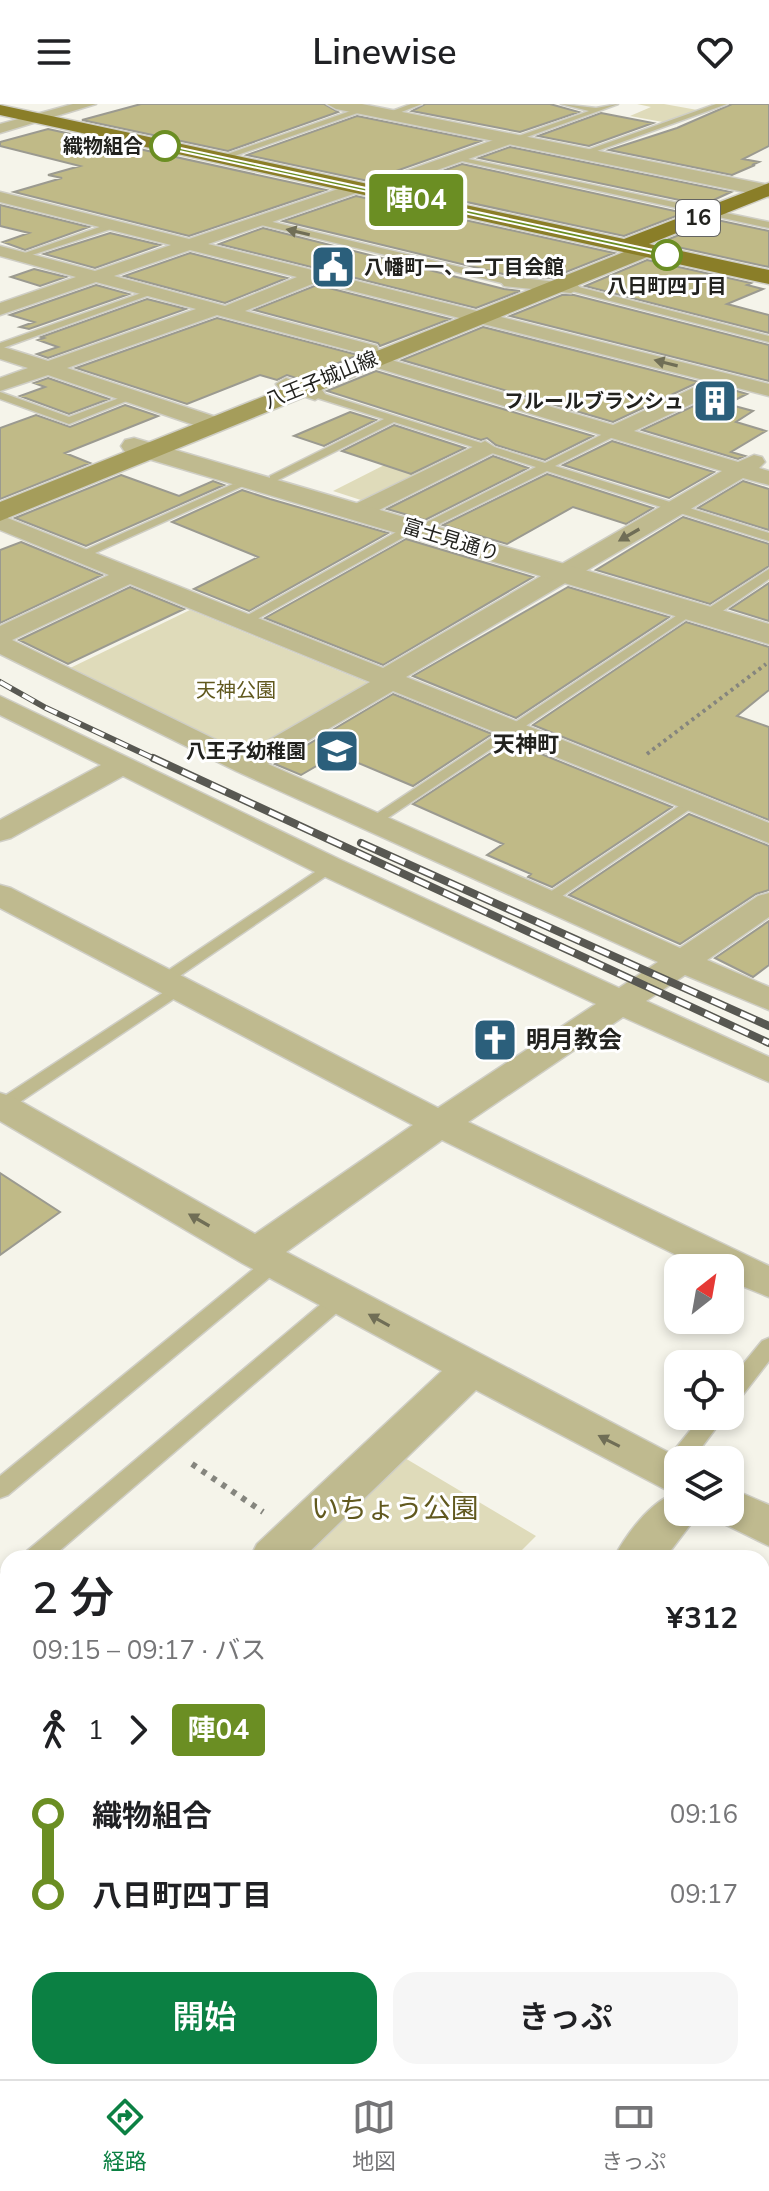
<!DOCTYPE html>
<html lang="ja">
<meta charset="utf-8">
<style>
body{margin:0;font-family:"Nunito Sans","Noto Sans JP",sans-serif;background:#f6f6f6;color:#202124;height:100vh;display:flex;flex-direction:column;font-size:30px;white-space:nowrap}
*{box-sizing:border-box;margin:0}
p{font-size:26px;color:#757577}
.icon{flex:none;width:44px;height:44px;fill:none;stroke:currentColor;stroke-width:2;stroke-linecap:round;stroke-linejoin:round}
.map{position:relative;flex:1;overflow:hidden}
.drawer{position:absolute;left:0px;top:1446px;width:770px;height:530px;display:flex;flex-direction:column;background:#fff;border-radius:24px 24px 0 0;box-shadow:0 4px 12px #0003}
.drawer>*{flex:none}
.badge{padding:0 16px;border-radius:6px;font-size:28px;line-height:52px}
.needle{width:52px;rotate:31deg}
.buttons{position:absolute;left:664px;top:1150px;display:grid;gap:16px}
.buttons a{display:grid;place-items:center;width:80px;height:80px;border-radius:16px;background:#fff;box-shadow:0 4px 12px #0003;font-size:40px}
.map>.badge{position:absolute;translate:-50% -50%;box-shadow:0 0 0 4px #fff}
.legs{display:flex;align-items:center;gap:12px;height:88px;padding:0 32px;font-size:26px}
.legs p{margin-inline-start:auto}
.headline{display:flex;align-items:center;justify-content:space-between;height:136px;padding:0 32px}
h1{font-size:44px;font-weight:600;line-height:60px}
.primary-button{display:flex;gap:16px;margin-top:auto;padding:16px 32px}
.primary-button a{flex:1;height:92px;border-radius:24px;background:#0b8043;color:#fff;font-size:32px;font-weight:600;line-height:92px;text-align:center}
.primary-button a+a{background:#f6f6f6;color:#202124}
ul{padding:0 32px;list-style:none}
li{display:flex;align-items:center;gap:28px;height:80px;font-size:30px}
li i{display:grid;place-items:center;width:12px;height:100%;margin:0 10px;background:currentColor}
li i::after{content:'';width:20px;height:20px;margin:-10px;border:6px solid;border-radius:50%;background:#fff}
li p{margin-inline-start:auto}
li:first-child i{background:linear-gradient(#0000 50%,currentColor 0)}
li:last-child i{background:linear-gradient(currentColor 50%,#0000 0)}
header{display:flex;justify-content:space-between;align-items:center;height:104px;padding:0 32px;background:#fff;font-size:36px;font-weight:600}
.tabs{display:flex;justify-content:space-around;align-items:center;height:112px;border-top:2px solid #e0e0e0;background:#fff;font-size:22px;color:#757577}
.tabs a{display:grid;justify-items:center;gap:4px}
.tabs .current{color:#0b8043}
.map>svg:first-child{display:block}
.green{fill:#dfdbba}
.building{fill:#c0ba87;stroke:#9b9a90;stroke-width:2}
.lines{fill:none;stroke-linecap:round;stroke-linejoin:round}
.service-casing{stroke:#cfcec5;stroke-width:3}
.minor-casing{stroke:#cfcec5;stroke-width:3}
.tertiary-casing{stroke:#cfcec5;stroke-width:3}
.secondary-casing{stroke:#cfcec5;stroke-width:3}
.trunk-casing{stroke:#cfcec5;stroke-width:3}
.path-far1{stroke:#85857e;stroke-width:4;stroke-dasharray:3 4;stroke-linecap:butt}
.path{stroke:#85857e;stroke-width:6;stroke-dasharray:5 7;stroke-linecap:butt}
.service{fill:#bfba8f;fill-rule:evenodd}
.minor{fill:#bfba8f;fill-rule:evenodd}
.tertiary{fill:#bfba8f;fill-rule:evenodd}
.secondary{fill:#a59d5b;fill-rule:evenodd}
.trunk{fill:#8a7e28;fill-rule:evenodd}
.rail-far1-casing{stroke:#585852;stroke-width:6}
.rail-casing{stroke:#585852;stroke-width:8}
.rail-far1{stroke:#fff;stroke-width:4;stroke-dasharray:13;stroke-linecap:butt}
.rail{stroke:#fff;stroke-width:5;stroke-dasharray:16;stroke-linecap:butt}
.oneway{fill:#706e56}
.line-1{fill:#6b8e23;stroke:#fff;stroke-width:2}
.stop-1-dot{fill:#fff;stroke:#6b8e23;stroke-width:4}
.labels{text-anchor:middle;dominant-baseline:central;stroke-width:6;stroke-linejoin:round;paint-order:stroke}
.far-stop-label{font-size:20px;font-weight:bold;fill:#22221e;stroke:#fff;text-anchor:end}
.far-poi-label{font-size:20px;font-weight:bold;fill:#22221e;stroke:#fff;text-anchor:end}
.far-street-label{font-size:20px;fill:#22221e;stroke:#fff}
.far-park-label{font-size:20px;fill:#61591f;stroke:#fff}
.shield{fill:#fff;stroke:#646462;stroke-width:2}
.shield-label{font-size:22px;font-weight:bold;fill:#22221e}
.far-neighbourhood-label{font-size:22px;font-weight:bold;fill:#22221e;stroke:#fff}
.poi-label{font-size:24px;font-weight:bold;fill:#22221e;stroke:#fff;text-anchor:start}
.near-park-label{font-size:28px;fill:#61591f;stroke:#fff}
</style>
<header><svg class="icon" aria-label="menu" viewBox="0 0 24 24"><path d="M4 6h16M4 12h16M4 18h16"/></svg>Linewise<svg class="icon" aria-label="heart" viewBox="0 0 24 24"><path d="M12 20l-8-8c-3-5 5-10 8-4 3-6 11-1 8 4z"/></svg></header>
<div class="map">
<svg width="769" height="1975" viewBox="0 0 769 1975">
<rect width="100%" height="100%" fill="#f5f4ea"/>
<path class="green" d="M637 0H664L703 7 668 19 630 12 651 3Z
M410 348 440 357 364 397 333 387Z
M190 506 366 578V583L251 649H237L66 566Z
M388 1344 536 1432 514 1454H274Z
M8 1709V1908L0 1900V1716Z"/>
<path class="building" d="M141 0H324L338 8 228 47 82 16Z
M425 0H550L579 8 520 28 412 7Z
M732 0H769V42L743 55 759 58 752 61H755L732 71 609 46 677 24Z
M601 9 653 19 589 42 538 32Z
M357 12 481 37 368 77 247 51Z
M48 25 326 86 189 132 14 88 62 74 48 71 80 62 0 42V38Z
M510 43 731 88 703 101 479 54Z
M462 60 684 109 624 132 397 83Z
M356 92 614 149 551 174 507 171 283 117Z
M0 101 89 123 25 146 3 138 29 129 0 122Z
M717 116 769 127V163L659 139Z
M263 124 504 185 520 187 476 204 219 140Z
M110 129 160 141 95 164 44 150Z
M190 149 287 174 225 199 124 172Z
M647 156 751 179 747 181 763 185 727 200 769 211V229L585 182Z
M34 165 66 173 40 182 11 173Z
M96 181 129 190 29 225 20 223 34 218 10 211Z
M317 181 450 215 380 242 378 239 254 206Z
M562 191H574L769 241V277L510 212Z
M147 195 186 205 48 254 37 250 58 243 38 236 44 234 41 233Z
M217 214 358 251 299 275 287 271 277 276 260 271 187 300 76 264Z
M483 223 699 278 613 318 402 256Z
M376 267 593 332 545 356 496 341 487 334 481 336 327 287Z
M48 274 109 295 69 310 20 292 45 283 34 279Z
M730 285 747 290 727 300 753 307 736 318 766 327 731 348 745 352 738 355 642 326Z
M125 301 158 312 65 349 90 359 0 395V324L36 311 70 323Z
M350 308 376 316 324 342 294 332Z
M394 321 465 344 411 370 342 347Z
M612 337 714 368 669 394 563 361Z
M493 352 528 364 425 416 387 405Z
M547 370 653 404 626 420 573 403 507 440 443 421Z
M121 371 179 392 213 377 224 381 86 442 15 414Z
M743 377 769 385V426L698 404Z
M242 386 270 395 388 429 249 507 194 485 258 453 172 418Z
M683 413 769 440V462L710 500 596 466Z
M406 435 533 473 383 561 265 514Z
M21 438 102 471 0 519V446Z
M769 479V517L730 505Z
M130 483 184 505 68 560 19 536Z
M568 483 669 513 516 614 413 572Z
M686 518 769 543V586L737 612 769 623V716L533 621Z
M393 590 492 630 413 682 337 650 301 671 275 660Z
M509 637 672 703 552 783 528 773 531 770 487 751 503 740 413 700Z
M689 710 769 742V786L756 790 680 840 569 791Z
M769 817V861L753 873 715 854Z
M0 1069 60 1108 0 1151Z"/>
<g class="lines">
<g class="service-casing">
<path id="service" d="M411 0H422L391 12 384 10Z
M561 0 596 4 618 0 513 38V34L589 7Z
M716 0H727L586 51 579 49Z
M362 3 369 5 223 56 216 54Z
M454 52 769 118V124L457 56Z
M256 114 510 175 515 178 510 181 253 119Z
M114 118 117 123 23 154 16 152Z
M571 181 769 232V238L568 186Z
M150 186 158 188 0 245V239Z
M315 287 545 359 609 327H617V331L555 362 769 429V437L547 367 435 422H427V418L536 363 394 318 278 376H270V372L384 315 311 292V288Z
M0 288 69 313 130 290 139 292 69 320 0 295Z
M233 380 243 382 84 454 74 451Z
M400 426 404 427V433L248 520 237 517Z
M769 465V475L711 515H701V509Z
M688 504 698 507 377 721H367L364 718Z
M691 694 696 695V701L552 799H540L538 796Z
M330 758 338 763 335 766 168 880H156L154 876Z
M178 879 186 884 184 888 8 1006 0 1007V995Z
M274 1152 281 1154 284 1159 281 1164 8 1391 0 1394V1372L267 1154Z
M340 1188 347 1190 350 1195 347 1200 51 1454H23L27 1447 333 1190Z
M769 1234V1257L738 1297 730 1299V1276L762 1237Z
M702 1312H725L692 1356H678V1364L671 1362 668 1356 671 1350Z
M8 1466V1490L0 1493V1469Z"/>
</g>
<g class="minor-casing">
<path id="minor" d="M73 0H96L0 29V20Z
M511 30 519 35 516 38 372 89 359 88 208 140 769 280V292L730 282 634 327 738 358 754 351 762 353 765 358 759 364 769 367V381L743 374 406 573 769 719V739L393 587 268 660 680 844 758 792 769 789V813L707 856 769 883V906L685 871 646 897 769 953V978L623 913 468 1018 769 1162V1193L730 1177V1164H703L442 1036 286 1148 683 1356H678V1408H700L665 1454H614C625 1432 650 1398 674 1390L476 1286 303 1454H250L257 1440 442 1267 242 1159 0 1017V989L13 993 255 1130 413 1021 0 804V781L11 784 438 1004 596 900 319 770 123 672 11 734 0 737V716L101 661 0 611V592L341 756 619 884 658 858 236 667 0 550V522L109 471 0 426V411L383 564 722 367 364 260 360 249 217 211 67 264 222 315 225 320 222 325H206L48 271 0 287V274L28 264 0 255V242L48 257 196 205 96 178 0 211V199L76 173 0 152V142L95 167 171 141 0 98V88L189 135 350 81 363 82ZM190 146 297 173 225 202 114 172ZM317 178 708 277 613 321 381 253 377 242 245 207ZM130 480 370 578 245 650 12 536Z
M510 173 577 180 580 184 571 189 504 182 501 178Z
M286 274 322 286 325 290 315 296 279 284 276 280Z
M485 337 496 344 493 349 365 413H349L345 408 349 403Z
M730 1384 769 1401V1442L714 1415 711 1408H730Z
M8 1685V1737L0 1740V1688Z
M153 1968H214L211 1975H150Z"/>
</g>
<g class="tertiary-casing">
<path id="tertiary" d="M327 0H362L769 81V93L336 5Z
M134 334 769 520V540L125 348 121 342 125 336Z"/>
</g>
<g class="secondary-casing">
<path id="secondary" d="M644 140 652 141 655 146 652 151 0 417V398Z"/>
</g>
<g class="trunk-casing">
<path id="trunk" d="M0 1 624 135 769 79V92L649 140 769 166V180L0 11Z"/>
</g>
<path class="path-far1" d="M647 650 766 560"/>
<path class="path" d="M192 1360 263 1408"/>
<use href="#service" class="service"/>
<use href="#minor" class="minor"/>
<use href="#tertiary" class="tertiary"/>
<use href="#secondary" class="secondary"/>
<use href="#trunk" class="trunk"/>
<g class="rail-far1-casing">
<path id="rail-far1" d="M0 578 46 604 157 656"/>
</g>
<g class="rail-casing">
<path id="rail" d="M153 654 769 939
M361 739 769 922"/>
</g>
<use href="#rail-far1" class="rail-far1"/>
<use href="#rail" class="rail"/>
</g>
<defs><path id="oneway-solid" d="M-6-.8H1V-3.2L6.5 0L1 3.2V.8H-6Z" transform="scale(2)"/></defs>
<g class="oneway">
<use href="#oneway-solid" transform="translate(298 128) rotate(-167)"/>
<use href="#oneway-solid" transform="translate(666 259) rotate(-166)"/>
<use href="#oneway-solid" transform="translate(629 431) rotate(150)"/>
<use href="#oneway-solid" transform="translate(199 1116) rotate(-150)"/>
<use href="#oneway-solid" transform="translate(379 1216) rotate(-151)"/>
<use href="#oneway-solid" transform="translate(609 1337) rotate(-153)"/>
</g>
<path class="line-1" d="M162 40 667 149 670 151 667 153 165 44Z"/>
<defs>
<g id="civic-square" transform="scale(2.3)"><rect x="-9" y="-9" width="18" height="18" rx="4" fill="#2b5f7b" stroke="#fff"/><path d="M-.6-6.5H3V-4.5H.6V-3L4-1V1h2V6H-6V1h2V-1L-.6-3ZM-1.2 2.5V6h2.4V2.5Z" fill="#fff"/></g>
<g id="building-square" transform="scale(2.3)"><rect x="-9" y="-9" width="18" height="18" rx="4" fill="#2b5f7b" stroke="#fff"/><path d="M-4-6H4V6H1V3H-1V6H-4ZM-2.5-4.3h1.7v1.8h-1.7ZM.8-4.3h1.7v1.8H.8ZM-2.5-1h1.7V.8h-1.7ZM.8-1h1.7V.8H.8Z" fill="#fff"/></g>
<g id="school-square" transform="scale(2.3)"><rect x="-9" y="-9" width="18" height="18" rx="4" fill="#2b5f7b" stroke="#fff"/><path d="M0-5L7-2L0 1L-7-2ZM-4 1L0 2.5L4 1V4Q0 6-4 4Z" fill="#fff"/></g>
<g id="church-square" transform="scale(2.3)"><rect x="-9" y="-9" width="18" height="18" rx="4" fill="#2b5f7b" stroke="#fff"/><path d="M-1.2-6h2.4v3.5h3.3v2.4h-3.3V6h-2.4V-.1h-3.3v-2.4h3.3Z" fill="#fff"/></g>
</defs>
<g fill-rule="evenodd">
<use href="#civic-square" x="333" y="163"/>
<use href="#building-square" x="715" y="297"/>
<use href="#school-square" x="337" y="647"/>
<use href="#church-square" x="495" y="936"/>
</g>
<g class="stop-1-dot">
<circle cx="165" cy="42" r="14"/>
<circle cx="667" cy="151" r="14"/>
</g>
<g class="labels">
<g class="far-stop-label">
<text x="143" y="42">織物組合</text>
<text x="667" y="182" text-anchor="middle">八日町四丁目</text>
</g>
<g class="far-poi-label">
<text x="364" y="163" text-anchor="start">八幡町一、二丁目会館</text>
<text x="684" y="297">フルールブランシュ</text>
<text x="306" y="647">八王子幼稚園</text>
</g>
<g class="far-street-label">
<text transform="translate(321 276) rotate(-22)">八王子城山線</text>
<text transform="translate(451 436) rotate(17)">富士見通り</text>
</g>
<g class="far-park-label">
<text x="236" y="586">天神公園</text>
</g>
<rect class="shield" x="676" y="96" width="44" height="36" rx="6"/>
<g class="shield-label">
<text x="698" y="114">16</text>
</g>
<g class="far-neighbourhood-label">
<text x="526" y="641">天神町</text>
</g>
<g class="poi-label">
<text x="526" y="936">明月教会</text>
</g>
<g class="near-park-label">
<text x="395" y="1405">いちょう公園</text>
</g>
</g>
</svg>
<div class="buttons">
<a><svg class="needle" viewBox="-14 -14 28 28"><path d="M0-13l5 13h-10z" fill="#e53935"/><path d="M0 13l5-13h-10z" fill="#757577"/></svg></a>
<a><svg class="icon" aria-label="locate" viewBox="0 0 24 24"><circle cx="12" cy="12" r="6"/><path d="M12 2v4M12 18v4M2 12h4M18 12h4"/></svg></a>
<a><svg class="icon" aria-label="layers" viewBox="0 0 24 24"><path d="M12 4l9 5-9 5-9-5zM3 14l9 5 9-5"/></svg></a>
</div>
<b class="badge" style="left:416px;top:96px;background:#6b8e23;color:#fff">陣04</b>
<section class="drawer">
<div class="headline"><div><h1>2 分</h1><p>09:15 – 09:17 · バス</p></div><b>¥312</b></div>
<div class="legs"><svg class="icon" aria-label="walk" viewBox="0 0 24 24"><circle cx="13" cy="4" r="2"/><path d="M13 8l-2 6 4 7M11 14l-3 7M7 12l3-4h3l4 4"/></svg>1<svg class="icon" aria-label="forward" viewBox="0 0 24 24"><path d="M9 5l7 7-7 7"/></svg><b class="badge" style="background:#6b8e23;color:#fff">陣04</b></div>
<ul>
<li><i style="color:#6b8e23"></i><b>織物組合</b><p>09:16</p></li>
<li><i style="color:#6b8e23"></i><b>八日町四丁目</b><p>09:17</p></li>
</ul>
<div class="primary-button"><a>開始</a><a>きっぷ</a></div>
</section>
</div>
<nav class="tabs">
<a class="current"><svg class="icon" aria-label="directions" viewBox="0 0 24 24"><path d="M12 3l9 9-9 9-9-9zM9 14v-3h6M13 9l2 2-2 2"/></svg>経路</a>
<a><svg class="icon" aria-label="map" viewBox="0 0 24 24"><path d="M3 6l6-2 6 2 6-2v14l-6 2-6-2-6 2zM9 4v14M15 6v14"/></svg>地図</a>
<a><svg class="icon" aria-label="tickets" viewBox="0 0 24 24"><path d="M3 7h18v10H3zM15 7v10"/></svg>きっぷ</a>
</nav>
